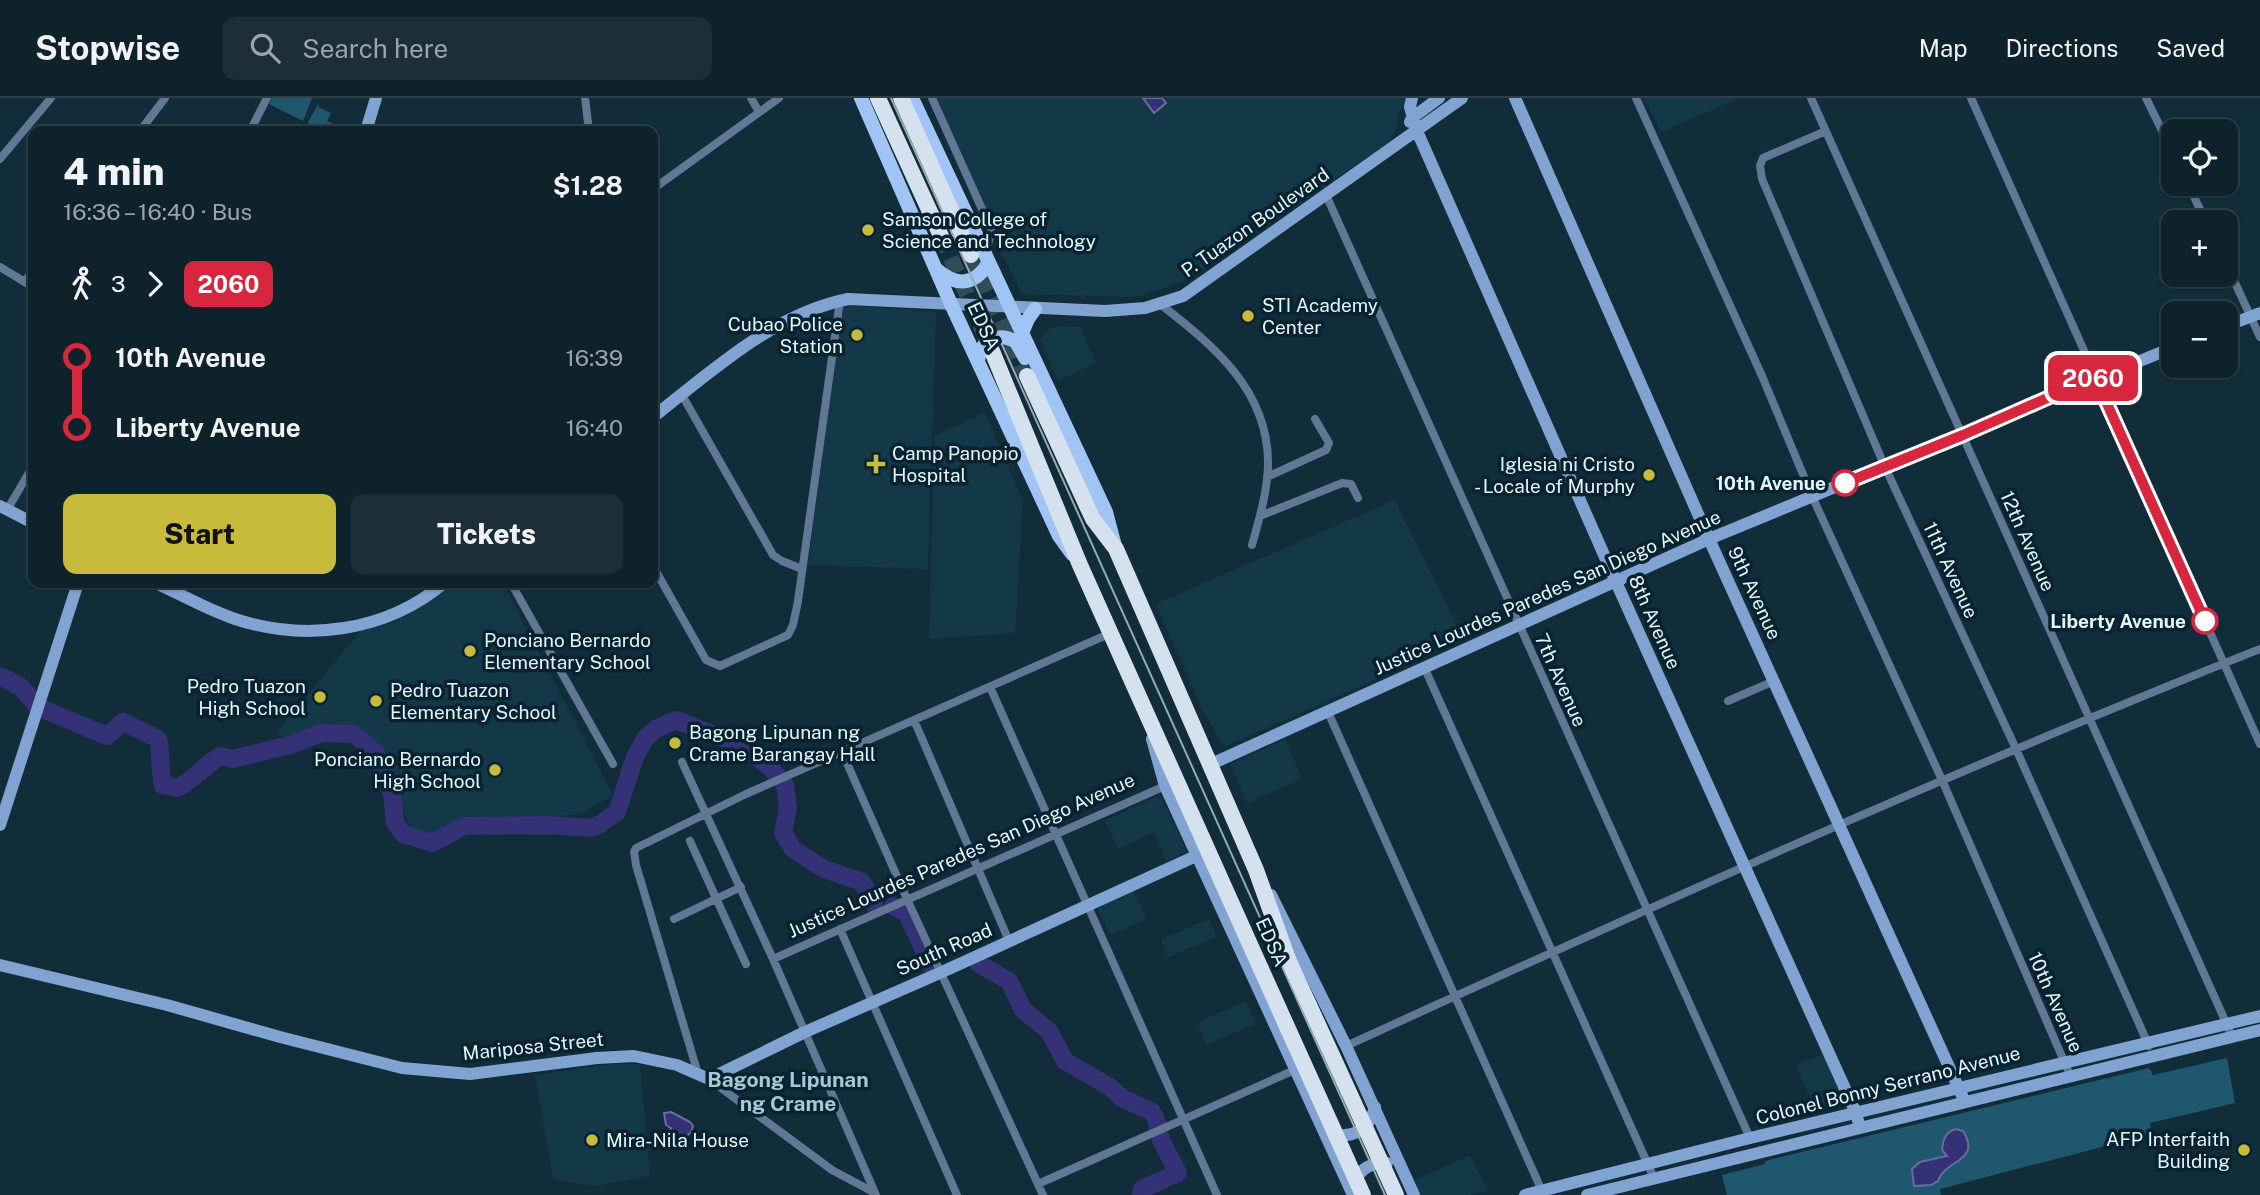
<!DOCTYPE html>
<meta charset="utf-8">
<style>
body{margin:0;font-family:"Public Sans",sans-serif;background:#1c2f38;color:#f1f3f6;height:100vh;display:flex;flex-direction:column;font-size:26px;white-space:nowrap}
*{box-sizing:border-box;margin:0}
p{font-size:23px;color:#9ba4a9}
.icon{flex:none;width:38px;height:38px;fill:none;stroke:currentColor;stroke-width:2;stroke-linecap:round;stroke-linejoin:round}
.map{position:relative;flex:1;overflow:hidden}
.side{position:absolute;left:28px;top:28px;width:630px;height:462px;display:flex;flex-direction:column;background:#0e222c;border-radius:14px;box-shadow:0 2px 5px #0004,0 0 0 2px #2e3f48}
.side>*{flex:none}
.badge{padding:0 14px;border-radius:10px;font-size:24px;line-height:46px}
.fabs{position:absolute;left:2161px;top:21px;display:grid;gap:14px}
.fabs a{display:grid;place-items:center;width:77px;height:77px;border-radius:14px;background:#0e222c;box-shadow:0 2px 5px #0004,0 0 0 2px #2e3f48;font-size:35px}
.map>.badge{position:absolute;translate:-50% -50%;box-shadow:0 0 0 4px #fff}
.legs{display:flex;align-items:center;gap:10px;height:77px;padding:0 35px;font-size:23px}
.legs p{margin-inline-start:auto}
.summary{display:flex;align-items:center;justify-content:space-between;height:119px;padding:0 35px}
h1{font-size:38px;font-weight:800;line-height:52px}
.button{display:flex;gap:14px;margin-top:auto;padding:14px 35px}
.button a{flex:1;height:80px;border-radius:14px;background:#c7bb3c;color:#111;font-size:28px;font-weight:800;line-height:80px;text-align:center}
.button a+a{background:#1c2f38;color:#f1f3f6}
ul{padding:0 35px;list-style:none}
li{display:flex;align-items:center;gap:24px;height:70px;font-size:26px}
li i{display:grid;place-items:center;width:10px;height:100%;margin:0 9px;background:currentColor}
li i::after{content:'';width:18px;height:18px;margin:-9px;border:5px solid;border-radius:50%;background:#0e222c}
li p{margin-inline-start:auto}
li:first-child i{background:linear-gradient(#0000 50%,currentColor 0)}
li:last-child i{background:linear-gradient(currentColor 50%,#0000 0)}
header{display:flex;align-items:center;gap:42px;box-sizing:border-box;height:98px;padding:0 35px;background:#0e222c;border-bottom:2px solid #2e3f48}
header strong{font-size:33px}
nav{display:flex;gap:38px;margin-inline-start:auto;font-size:24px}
.search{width:490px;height:63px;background:#1c2f38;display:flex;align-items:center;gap:18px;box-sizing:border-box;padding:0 24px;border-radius:14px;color:#9ba4a9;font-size:26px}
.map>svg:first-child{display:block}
.built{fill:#133949}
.green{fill:#1f576f}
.water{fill:#343177;stroke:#696c9f;stroke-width:2}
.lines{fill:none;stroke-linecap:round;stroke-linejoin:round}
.river{stroke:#343177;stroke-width:18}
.highway-tunnel{stroke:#324b57;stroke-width:16;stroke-dasharray:16 8;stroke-linecap:butt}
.street{stroke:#617794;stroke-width:8}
.secondary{stroke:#80a3d2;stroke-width:12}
.primary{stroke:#a0c5f5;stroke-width:14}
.highway{stroke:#d6e1f0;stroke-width:16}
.tram{stroke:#96aab4;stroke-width:2}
.highway-bridge{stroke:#d6e1f0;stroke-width:16}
.line-1-casing{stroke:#fff;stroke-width:16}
.line-1{stroke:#d7263d;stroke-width:10}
.poi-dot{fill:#c7bb3c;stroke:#072330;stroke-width:2.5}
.stop-1-dot{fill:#fff;stroke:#d7263d;stroke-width:3.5}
.labels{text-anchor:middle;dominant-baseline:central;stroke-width:7;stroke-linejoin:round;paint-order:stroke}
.poi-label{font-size:19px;fill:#e5f5fd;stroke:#072330;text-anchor:start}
.street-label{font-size:19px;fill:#e5f5fd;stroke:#072330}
.stop-label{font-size:19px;font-weight:bold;fill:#e5f5fd;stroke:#072330;text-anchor:end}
.neighbourhood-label{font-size:21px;font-weight:bold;fill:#a7c6d6;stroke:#072330}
</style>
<header>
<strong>Stopwise</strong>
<div class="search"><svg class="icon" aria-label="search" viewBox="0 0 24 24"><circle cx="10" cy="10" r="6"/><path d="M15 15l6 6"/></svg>Search here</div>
<nav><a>Map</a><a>Directions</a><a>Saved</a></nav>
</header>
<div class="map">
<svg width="2260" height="1097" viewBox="0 0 2260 1097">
<rect width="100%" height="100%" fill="#122d3a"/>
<path class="built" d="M929 0H1419L1397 14V26L1394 37 1386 46 1286 116 1183 184 1140 198 1127 199 1022 196 974 101Z
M1644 0H1739L1661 34Z
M842 207 936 214 928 471 808 467Z
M1059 228 1080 229 1096 265 1058 283 1040 242 1050 231Z
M985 315 1023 403 1015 535 929 541 934 338Z
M1395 402 1464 542 1224 649 1202 611 1156 506Z
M453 485H503L613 697 581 716 473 724 448 729 444 735 426 740 414 735 405 718 381 648 355 634 322 632 290 647 277 633 363 530 394 525Z
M1286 642 1302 681 1247 705 1230 666Z
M1160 697 1187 753 1167 763 1154 734 1118 751 1105 723Z
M1133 791 1147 821 1110 837 1096 807Z
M1209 821 1217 839 1168 859 1161 841Z
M1246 903 1256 925 1207 947 1197 925Z
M1825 955 1848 1005 1815 1011 1796 967Z
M612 966H640L650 1078 595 1088 553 1081 535 977Z
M1470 1057 1488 1092 1470 1097H1420L1415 1082Z"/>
<path class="green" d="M272 0H312L303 23 269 6Z
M320 3 318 9 331 15 327 23 340 29 337 33H326L312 26 308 32V24Z
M2227 960 2235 1005 2150 1025 2152 1036 1940 1091 1941 1097H1727L1722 1077 1765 1066V1063L2149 970 2153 977Z"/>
<path class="water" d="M1143 0H1162L1166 5 1154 15Z
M671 1014 690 1024 693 1028 691 1034 683 1042 668 1039 667 1037 671 1030 666 1027 664 1015Z
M1956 1031 1963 1033C1982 1064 1945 1061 1938 1083L1931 1087 1914 1088 1912 1071 1920 1064 1947 1058 1942 1052C1943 1042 1945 1034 1956 1031Z"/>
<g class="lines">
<path class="river" d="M0 578 21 589 38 609 107 638 123 624 158 641C162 657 159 671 163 687L177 690C194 682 204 668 220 658L233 661 290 647 321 635 354 636 376 655 392 696 395 724 403 736 432 745 464 728 548 727 592 730 600 726 617 714 635 659 645 641 656 631 676 622 720 639 735 643 770 669 785 687 788 710 783 735 793 751 824 771 862 784 874 806
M893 808 907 815 930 866
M979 866 1009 883 1023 912 1049 933 1065 963 1110 989 1122 1000 1152 1014 1156 1021 1161 1042 1178 1075 1142 1091 1141 1097"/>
<path class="highway-tunnel" d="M941 138 992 253
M971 157 1027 278"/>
<path class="street" d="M585 0 589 33
M751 0 759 14
M932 0 991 131 990 140 985 154
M1636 0 1762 278 1812 398 1942 682 2070 977
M1811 0 2232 938
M1971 0 2260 646
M2146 0 2174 57
M140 33 165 0
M250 33 267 0
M1826 33 1763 60 1760 68 1762 81 1885 369 2016 651 2149 948
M0 61 51 0
M2188 86 2206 124
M653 91 779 0
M1326 97 1750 1040
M2226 165 2260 239
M0 169 33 189
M25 183 33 172
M1160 206C1214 248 1270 293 1268 369 1267 395 1259 422 1252 447
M682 297 773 457 782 463 802 471
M1267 379 1326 352 1329 345 1315 321
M7 412 33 368
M1260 418 1342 385 1351 386 1358 400
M653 468 706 562 720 568 788 537 793 527 798 503 840 202
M511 485 613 666
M1425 571 1654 1080
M990 589 1217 1097
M1728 603 1774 583
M1328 614 1542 1093
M914 622 1009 843
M842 654 907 801 1043 1097
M682 664 773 861 876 1097
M690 743 746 866
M674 821 741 789
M840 831 957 1097
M773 861 1165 688
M1346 948C1648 810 1951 674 2260 551
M698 976 636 767 634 754 636 750 746 696 1111 535
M709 981 832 1072 875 1095
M1038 1086 1297 971"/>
<path class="secondary" d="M1412 0 1410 9 1417 33 1616 484 1856 1015 1860 1030
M1515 0 1709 441 1965 1004
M1410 24 1412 20 1439 0
M366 33 376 0
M2226 228 2260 215
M653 319C712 273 773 216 848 201L1105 213 1145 210 1183 198 1462 0
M0 408 33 425
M156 485C182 497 208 512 235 521 305 544 386 534 444 485
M1152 641 1165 688 1353 1097
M1209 667 1709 441 2174 249
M0 727 78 485
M1271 797 1346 948 1414 1097
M0 867 167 907 280 939 402 970 470 976 597 960 634 958 677 967 709 981 805 934 942 874 1196 758
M1329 1034C1350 1043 1370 1032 1375 1009
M1353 1087C1359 1071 1371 1064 1387 1065
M1525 1097 1750 1040 2260 918
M1587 1097 2260 932"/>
<path class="primary" d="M861 0 951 206 1059 438 1072 456
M912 0 1106 414 1115 448
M936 171C956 189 975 188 989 164
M1022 235 1028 221 1035 211
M978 263C980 243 998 233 1016 244L1025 260"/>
<path class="highway" d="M878 0 941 138
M901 0 971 157
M992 253 1080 467 1261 871
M1027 278 1093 421 1116 451 1256 772 1288 861"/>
<path class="tram" d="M891 0 1385 1097"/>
<path class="highway-bridge" d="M1288 861 1396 1097
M1261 871 1363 1097"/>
</g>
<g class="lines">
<g class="line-1-casing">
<path id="line-1" d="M1845 385 1963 337 2095 279 2205 523"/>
</g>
<use href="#line-1" class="line-1"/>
</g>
<g class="poi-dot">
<circle cx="868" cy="132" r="7"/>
<circle cx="1248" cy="218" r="7"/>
<circle cx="857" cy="237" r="7"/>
<path d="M872.5 355.5h7v7h7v7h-7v7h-7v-7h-7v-7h7z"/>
<circle cx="1649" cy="377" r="7"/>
<circle cx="470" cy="553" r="7"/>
<circle cx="320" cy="599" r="7"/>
<circle cx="376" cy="603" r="7"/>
<circle cx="675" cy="645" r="7"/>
<circle cx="495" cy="672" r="7"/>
<circle cx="592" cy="1042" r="7"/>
<circle cx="2244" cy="1052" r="7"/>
</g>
<g class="stop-1-dot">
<circle cx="1845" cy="385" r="12"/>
<circle cx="2205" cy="523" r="12"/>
</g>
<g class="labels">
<g class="poi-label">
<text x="882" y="121">Samson College of<tspan x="882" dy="22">Science and Technology</tspan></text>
<text x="1262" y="207">STI Academy<tspan x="1262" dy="22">Center</tspan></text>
<text x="843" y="226" text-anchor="end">Cubao Police<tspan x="843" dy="22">Station</tspan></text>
<text x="892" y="355">Camp Panopio<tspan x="892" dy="22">Hospital</tspan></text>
<text x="1635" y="366" text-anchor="end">Iglesia ni Cristo<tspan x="1635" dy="22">- Locale of Murphy</tspan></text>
<text x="484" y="542">Ponciano Bernardo<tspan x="484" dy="22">Elementary School</tspan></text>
<text x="306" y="588" text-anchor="end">Pedro Tuazon<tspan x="306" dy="22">High School</tspan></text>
<text x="390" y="592">Pedro Tuazon<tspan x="390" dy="22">Elementary School</tspan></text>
<text x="689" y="634">Bagong Lipunan ng<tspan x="689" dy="22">Crame Barangay Hall</tspan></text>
<text x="481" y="661" text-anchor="end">Ponciano Bernardo<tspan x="481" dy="22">High School</tspan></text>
<text x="2230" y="1041" text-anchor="end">AFP Interfaith<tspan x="2230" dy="22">Building</tspan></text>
<text x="606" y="1042">Mira-Nila House</text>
</g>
<g class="street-label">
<text transform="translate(1255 124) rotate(-35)">P. Tuazon Boulevard</text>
<text transform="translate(984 228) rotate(65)">EDSA</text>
<text transform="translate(2028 443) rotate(66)">12th Avenue</text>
<text transform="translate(1951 472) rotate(65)">11th Avenue</text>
<text transform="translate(1547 494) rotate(-24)">Justice Lourdes Paredes San Diego Avenue</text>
<text transform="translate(1755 495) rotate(65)">9th Avenue</text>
<text transform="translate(1655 524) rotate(66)">8th Avenue</text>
<text transform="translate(1561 582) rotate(66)">7th Avenue</text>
<text transform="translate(961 757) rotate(-24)">Justice Lourdes Paredes San Diego Avenue</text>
<text transform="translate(1272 844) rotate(66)">EDSA</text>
<text transform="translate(944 851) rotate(-24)">South Road</text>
<text transform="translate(2056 904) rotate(66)">10th Avenue</text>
<text transform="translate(533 948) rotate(-6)">Mariposa Street</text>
<text transform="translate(1888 987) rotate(-14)">Colonel Bonny Serrano Avenue</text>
</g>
<g class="stop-label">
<text x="1826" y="385">10th Avenue</text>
<text x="2186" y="523">Liberty Avenue</text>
</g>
<g class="neighbourhood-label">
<text x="788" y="981">Bagong Lipunan<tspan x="788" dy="24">ng Crame</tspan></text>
</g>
</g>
</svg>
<div class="fabs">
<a><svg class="icon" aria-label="locate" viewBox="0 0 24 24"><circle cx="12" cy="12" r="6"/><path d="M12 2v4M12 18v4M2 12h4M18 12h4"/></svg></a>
<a>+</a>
<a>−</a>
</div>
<b class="badge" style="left:2093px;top:280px;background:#d7263d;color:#fff">2060</b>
<section class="side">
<div class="summary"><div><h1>4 min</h1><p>16:36 – 16:40 · Bus</p></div><b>$1.28</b></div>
<div class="legs"><svg class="icon" aria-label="walk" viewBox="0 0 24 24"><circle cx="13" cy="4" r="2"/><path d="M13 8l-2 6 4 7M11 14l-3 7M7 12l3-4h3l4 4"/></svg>3<svg class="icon" aria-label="forward" viewBox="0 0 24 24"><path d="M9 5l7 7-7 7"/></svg><b class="badge" style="background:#d7263d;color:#fff">2060</b></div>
<ul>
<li><i style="color:#d7263d"></i><b>10th Avenue</b><p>16:39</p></li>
<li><i style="color:#d7263d"></i><b>Liberty Avenue</b><p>16:40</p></li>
</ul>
<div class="button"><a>Start</a><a>Tickets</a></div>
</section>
</div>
